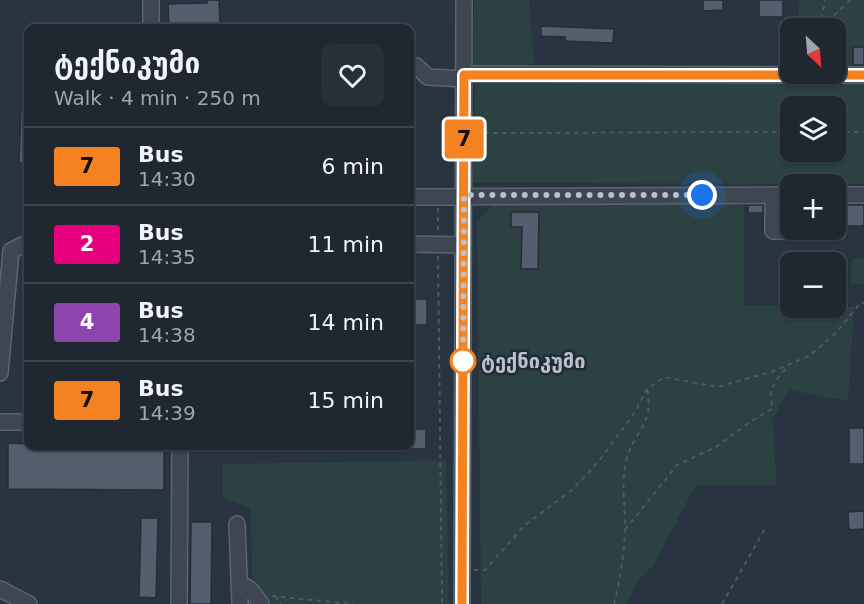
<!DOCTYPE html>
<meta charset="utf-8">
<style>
body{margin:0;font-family:"DejaVu Sans","Noto Sans Georgian",sans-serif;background:#272f39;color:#f1f3f6;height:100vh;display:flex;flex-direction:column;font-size:22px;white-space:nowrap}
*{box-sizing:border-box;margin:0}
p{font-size:20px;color:#a1a5ab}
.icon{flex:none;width:33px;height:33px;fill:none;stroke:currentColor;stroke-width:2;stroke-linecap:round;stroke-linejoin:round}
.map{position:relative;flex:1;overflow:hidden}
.sheet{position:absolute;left:24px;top:24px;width:390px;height:426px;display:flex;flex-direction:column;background:#1f2731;border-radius:12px;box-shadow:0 2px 4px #0004,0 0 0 2px #3c444d}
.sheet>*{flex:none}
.badge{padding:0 12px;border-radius:4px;font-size:21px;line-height:39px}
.needle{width:39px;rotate:154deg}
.tools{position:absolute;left:780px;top:18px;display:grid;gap:12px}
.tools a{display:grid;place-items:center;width:66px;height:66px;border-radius:12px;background:#1f2731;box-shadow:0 2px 4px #0004,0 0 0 2px #3c444d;font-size:30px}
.you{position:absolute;width:30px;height:30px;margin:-15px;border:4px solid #fff;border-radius:50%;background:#1a73e8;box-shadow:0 0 0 9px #1a73e833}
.map>.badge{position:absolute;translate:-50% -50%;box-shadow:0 0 0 3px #fff}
.round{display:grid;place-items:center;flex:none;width:63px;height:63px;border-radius:12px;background:#272f39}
.headline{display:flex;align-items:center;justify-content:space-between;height:102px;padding:0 30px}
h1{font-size:28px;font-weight:700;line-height:45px}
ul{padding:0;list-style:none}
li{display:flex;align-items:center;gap:18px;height:78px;padding:0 30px;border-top:2px solid #3c444d}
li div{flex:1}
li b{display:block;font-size:22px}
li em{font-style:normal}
li .badge{min-width:66px;font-weight:700;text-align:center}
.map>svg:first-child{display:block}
.green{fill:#2b4142;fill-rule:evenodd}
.building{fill:#545f6e;stroke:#242d39;stroke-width:1.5}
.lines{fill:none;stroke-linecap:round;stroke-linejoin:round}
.minor-casing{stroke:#5b646f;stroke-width:18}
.path{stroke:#495d5f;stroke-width:2;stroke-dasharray:4.5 4.5;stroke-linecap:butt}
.minor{stroke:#3d4651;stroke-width:15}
.line-casing{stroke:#fff;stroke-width:14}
.line{stroke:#f58220;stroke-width:9}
.walk{stroke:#bac1cb;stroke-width:6;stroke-dasharray:0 10.8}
.stop-dot{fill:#fff;stroke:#f58220;stroke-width:3}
.labels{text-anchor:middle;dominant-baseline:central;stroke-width:5;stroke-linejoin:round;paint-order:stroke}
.stop-label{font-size:20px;font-weight:bold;fill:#bac1cb;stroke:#212b37;text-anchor:start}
</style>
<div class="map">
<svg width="864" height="604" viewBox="0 0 864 604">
<rect width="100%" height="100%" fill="#293441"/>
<path class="green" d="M474 0H529L534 64 473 65Z
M798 0H864V68H836V28H800Z
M864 82V184L472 183 475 83ZM790 106H836V152H790Z
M744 199V305L854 307 848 401 789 390 772 420 777 485H696L653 566 641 576 626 604H481L477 222 492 205Z
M852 258H864V284L850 283Z
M446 460 449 604H272L252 578 251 508 223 498V464Z"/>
<path class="building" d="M207 0H219L220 23 205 24V28H169L168 4 207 3Z
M703 0H723V10L703 11Z
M759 0H783V17H759Z
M541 26 614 29 613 43 565 41V37L541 36Z
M853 47H864V65H853Z
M21 109 28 110V163H19Z
M748 205H763V213H748Z
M836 205H864V226H845L836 222Z
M511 212H539L538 269H521L522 227H511Z
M410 299H427V325H410Z
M849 428H864V464H849Z
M410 429H426V449H410Z
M8 443 28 444V446H164V490L8 489Z
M864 511V529L849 530 848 512Z
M141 518H158L156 598 139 597Z
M191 522H212L211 604H190Z"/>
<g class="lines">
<g class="minor-casing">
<path id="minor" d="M151 0V28
M410 65 416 66 428 77 464 79
M464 74 864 75
M773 195V231L838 232
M836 195H864
M410 197 790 195
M410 244 463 245
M0 373 11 251 22 245H28
M0 422H28
M237 524 240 604
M239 585C250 585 255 596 261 604
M0 589 29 604
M179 604 180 446
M462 604 464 0"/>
</g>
<path class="path" d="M820 28 825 0
M821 28 850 0
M836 132H864
M475 133 790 132
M438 208V232
M438 256 442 604
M625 530 677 465 716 447 753 420 772 409 771 391 777 379 788 366
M474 570H485L525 525 572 490 599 461 635 412 647 389 664 377 717 387 771 372 809 356 836 333 861 302 864 303
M272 596 353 604
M275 596 281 604
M614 604C620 580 625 550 625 526 625 504 621 484 626 462 632 432 655 426 647 389
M722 604 765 529"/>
<use href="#minor" class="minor"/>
</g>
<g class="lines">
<g class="line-casing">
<path id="line" d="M462 604 464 75H864"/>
</g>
<use href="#line" class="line"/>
<path class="walk" d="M463 361 464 195H702"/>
</g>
<circle class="stop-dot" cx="463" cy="361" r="12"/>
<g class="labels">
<g class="stop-label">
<text x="481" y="361">ტექნიკუმი</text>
</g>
</g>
</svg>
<div class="tools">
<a><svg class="needle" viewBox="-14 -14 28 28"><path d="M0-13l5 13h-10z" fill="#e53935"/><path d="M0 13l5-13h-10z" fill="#a1a5ab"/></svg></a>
<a><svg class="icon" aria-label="layers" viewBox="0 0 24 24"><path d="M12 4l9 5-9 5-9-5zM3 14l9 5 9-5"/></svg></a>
<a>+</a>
<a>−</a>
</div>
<div class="you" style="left:702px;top:195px"></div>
<b class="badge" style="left:464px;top:139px;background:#f58220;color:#111">7</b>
<section class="sheet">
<div class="headline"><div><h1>ტექნიკუმი</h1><p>Walk · 4 min · 250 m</p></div><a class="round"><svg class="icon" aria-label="heart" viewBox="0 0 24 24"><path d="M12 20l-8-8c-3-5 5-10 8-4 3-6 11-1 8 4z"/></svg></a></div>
<ul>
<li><span class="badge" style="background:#f58220;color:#111">7</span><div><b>Bus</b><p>14:30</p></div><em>6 min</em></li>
<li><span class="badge" style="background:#e6007e;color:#fff">2</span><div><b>Bus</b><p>14:35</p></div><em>11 min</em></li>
<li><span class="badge" style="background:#8e44ad;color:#fff">4</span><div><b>Bus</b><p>14:38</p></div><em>14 min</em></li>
<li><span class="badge" style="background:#f58220;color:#111">7</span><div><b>Bus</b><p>14:39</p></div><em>15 min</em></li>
</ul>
</section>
</div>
